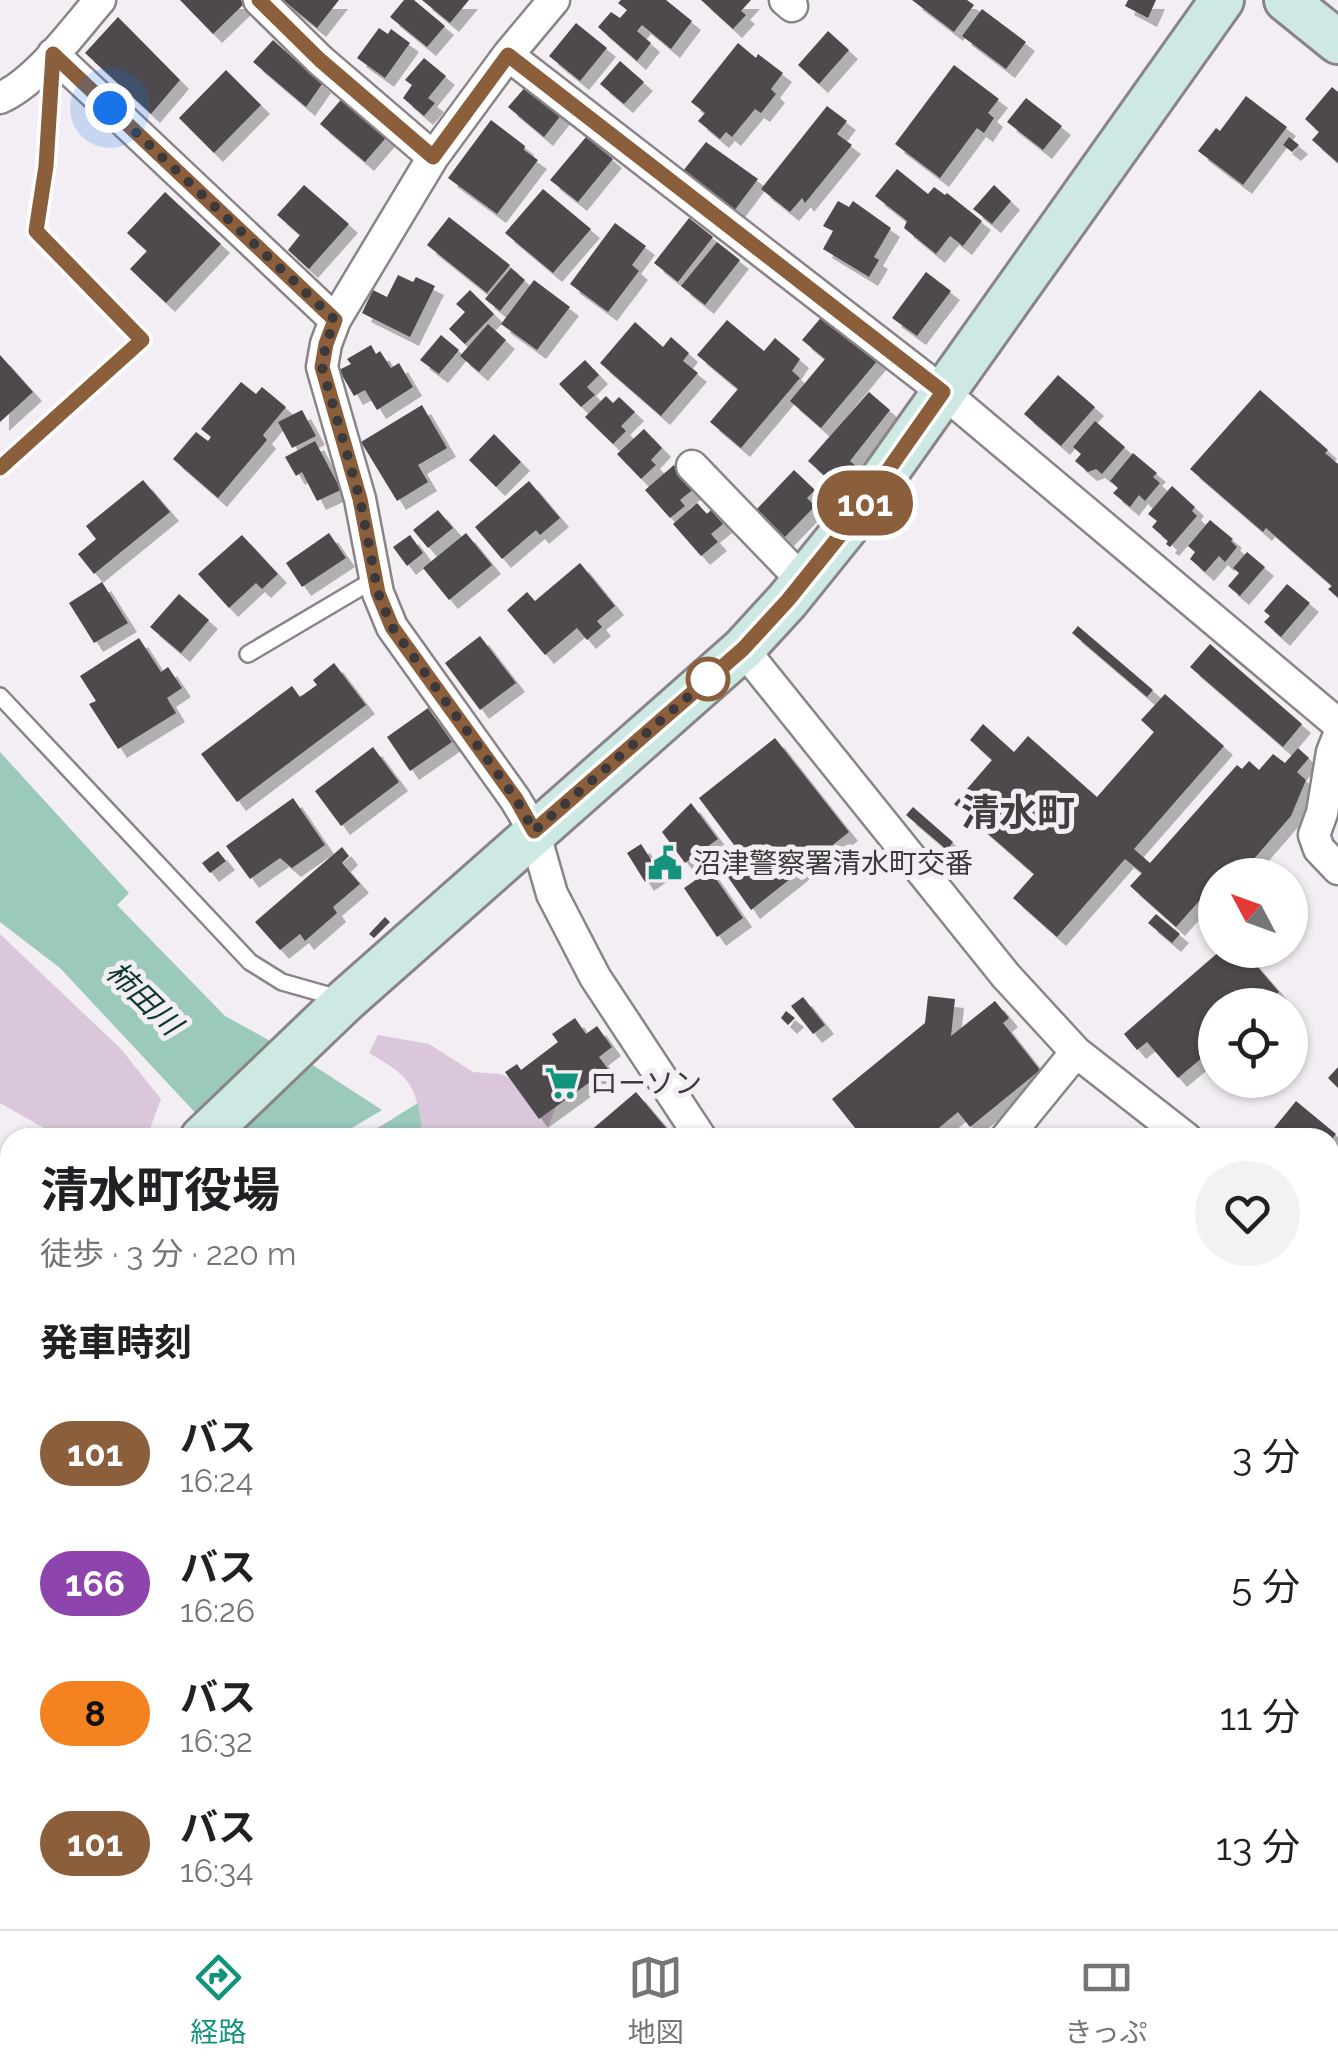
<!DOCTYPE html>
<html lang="ja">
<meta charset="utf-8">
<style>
body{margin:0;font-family:Raleway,"Noto Sans JP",sans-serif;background:#f2f2f2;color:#202124;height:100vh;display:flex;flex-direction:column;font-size:38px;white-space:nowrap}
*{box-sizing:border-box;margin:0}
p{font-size:32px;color:#757577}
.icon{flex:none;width:55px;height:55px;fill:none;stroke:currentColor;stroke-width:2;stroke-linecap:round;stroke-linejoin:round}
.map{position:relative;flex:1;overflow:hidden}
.drawer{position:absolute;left:0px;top:1128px;width:1340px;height:802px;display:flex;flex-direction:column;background:#fff;border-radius:30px 30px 0 0;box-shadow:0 2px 8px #0004}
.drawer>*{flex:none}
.badge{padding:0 20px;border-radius:32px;font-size:35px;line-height:65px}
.needle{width:65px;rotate:311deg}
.controls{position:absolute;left:1198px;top:858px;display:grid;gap:20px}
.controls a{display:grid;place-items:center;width:110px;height:110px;border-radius:50%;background:#fff;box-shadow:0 2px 8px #0004;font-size:50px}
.you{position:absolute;width:50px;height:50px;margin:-25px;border:8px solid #fff;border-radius:50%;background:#1a73e8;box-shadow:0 0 0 15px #1a73e833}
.map>.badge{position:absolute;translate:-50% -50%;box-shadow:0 0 0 5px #fff}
h2{padding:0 40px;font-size:38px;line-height:90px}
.round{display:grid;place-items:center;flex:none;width:105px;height:105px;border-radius:52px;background:#f2f2f2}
.overview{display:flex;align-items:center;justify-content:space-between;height:170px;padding:0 40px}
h1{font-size:48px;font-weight:700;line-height:75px}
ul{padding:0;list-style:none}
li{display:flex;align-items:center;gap:30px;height:130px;padding:0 40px}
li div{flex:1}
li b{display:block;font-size:38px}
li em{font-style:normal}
li .badge{min-width:110px;font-weight:700;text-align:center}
.tabs{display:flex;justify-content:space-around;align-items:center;height:140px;border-top:2px solid #e0e0e0;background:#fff;font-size:28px;color:#757577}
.tabs a{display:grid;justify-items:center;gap:5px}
.tabs .selected{color:#13937b}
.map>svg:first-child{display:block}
.green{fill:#dac7db}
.water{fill:#9bc9bc}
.building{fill:#4d494d;filter:url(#shadow)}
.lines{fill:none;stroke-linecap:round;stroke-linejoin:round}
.lane-casing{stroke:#888488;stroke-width:20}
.street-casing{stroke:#888488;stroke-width:35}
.secondary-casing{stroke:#888488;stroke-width:48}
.lane{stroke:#fff;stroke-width:15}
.street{stroke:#fff;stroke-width:30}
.secondary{stroke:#cee9e3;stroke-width:42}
.line-casing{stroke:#fff;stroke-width:22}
.line{stroke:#8b5e3c;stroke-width:15}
.walk{stroke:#3b393b;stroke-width:10;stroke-dasharray:0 18}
.stop-dot{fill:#fff;stroke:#8b5e3c;stroke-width:5}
.labels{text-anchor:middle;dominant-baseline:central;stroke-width:10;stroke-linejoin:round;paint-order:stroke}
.poi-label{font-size:28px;fill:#3b393b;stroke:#f3eef3;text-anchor:start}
.water-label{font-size:30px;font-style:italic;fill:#0d382e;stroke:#f3eef3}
.district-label{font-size:38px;font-weight:bold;fill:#413d41;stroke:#f3eef3}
</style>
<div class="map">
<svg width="1338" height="1929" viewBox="0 0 1338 1929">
<defs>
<filter id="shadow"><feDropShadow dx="9" dy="9" stdDeviation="0" flood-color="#0004"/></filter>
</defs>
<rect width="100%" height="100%" fill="#f3eef3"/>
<path class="green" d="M0 934 121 1049 161 1099 147 1137H66L49 1131 0 1103Z
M378 1035 429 1044 473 1072 500 1074 530 1086 556 1107 544 1137H423C416 1086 414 1079 369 1053Z
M1338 1768V1929H1221L1186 1922 973 1923 945 1920H1330V1772Z
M332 1920H462L456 1929H331Z"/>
<path class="water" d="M0 752 129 893 117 905 225 1016 305 1060 382 1110 337 1137H218L60 968 0 922Z
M418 1103 423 1137H363Z
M463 1920 1186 1922 1221 1929H456Z"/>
<path class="building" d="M180 0H241L244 4 213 34Z
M283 0H339L317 28Z
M404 0H414L445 26 427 47 390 17Z
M422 0H469L450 23Z
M621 0H666L692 21 671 49 642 25 637 31 651 43 637 61 598 27 611 12 620 18 627 10 618 3Z
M701 0H751L741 11 746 15 733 29Z
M912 0H967L974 5 954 32Z
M1128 0H1156L1148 18 1125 6Z
M982 9 1026 42 1006 69 962 36Z
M118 17 180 80 151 114 85 53Z
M576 23 607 48 580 81 549 56Z
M379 28 388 34 391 29 410 43 385 78 357 58Z
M828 31 849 50 819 84 798 65Z
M273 40 322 84 306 107 253 62Z
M738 43 756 58 758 54 783 73 771 89 776 94 761 113 755 109 732 137 726 132 720 139 698 121 705 113 691 102Z
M424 58 446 76 428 98 435 103 424 116 403 98 412 85 405 80Z
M620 61 644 82 624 104 600 84Z
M954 65 999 99 988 113 994 118 984 133 977 128 940 178 895 144Z
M226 70 261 105 214 153 179 118Z
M527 85 562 114 544 137 508 107Z
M1332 87 1338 92V163L1312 140 1319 132 1305 119Z
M345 95 390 133 365 162 320 124Z
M1246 96 1287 127 1243 185 1198 151 1216 128 1220 131Z
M1026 98 1062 126 1043 150 1007 122Z
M827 106 847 121 837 134 852 145 805 203 802 198 790 212 761 189Z
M491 120 525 146 524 150 538 160 497 214 448 178Z
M586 137 613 159 578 202 550 180Z
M1289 137 1299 145 1292 152 1283 145Z
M706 142 758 179 734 211 683 171Z
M897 169 928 194 934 187 945 195 947 193 982 221 963 246 950 236 936 254 904 228 907 221 875 196Z
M304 185 349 224 309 269 288 250 300 235 277 215Z
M994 185 1011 201 992 224 973 209Z
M543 189 591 229 553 273 505 233Z
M165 192 221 244 166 303 130 269 147 251 127 233Z
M838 201 849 207 853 201 891 228 874 257 879 260 869 277 823 249 833 231 823 226Z
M449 217 510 265 487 293 427 245Z
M689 218 713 237 678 282 654 263Z
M615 223 646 246 632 265 639 271 608 312 570 284Z
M717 242 740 260 705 305 681 286Z
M511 268 525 280 500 311 485 299Z
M926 272 951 291 917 336 892 318Z
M398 275 413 282 416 277 435 286 410 337 362 313 373 290 387 297Z
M534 280 570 307 537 350 501 324Z
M470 290 494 314 465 344 449 329 465 312 456 304Z
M824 314 878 360 821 428 790 401 825 359 802 340Z
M727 320 764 351 775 338 800 359 792 371 800 378 741 448 710 422 738 389 697 355Z
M635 322 663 347 671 337 689 353 683 361 698 373 661 416 600 363Z
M488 324 506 340 479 372 460 356Z
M441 335 459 350 439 374 420 360Z
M371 345 376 354 380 351 391 368 399 363 413 387 377 410 365 390 354 396 339 370 351 364 347 359Z
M0 355 33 392 0 422Z
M585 360 599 375 587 387 595 395 581 407 559 384Z
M1058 375 1095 407 1061 446 1024 414Z
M241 382 256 394 262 387 286 407 263 435 267 440 218 498 173 459 196 432 208 441 211 437 201 429Z
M1260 390 1328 450 1325 453 1338 464V598L1328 589 1332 586 1266 528 1263 532 1190 469Z
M869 392 890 410 850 461 855 465 836 486 808 461Z
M606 396 613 403 619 397 635 412 621 426 626 431 613 444 585 417Z
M422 405 447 448 418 465 428 482 397 501 361 442Z
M302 410 316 436 292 448 278 422Z
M1095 421 1125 447 1102 474 1096 469 1088 472 1075 461 1081 454 1073 447Z
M644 429 662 448 651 460 656 465 641 479 617 454Z
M494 434 521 462 496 487 469 460Z
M315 441 341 490 317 501 302 472 296 476 285 457Z
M1133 453 1157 473 1153 477 1160 483 1145 501 1139 495 1130 507 1113 493 1118 488 1110 481Z
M674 465 695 488 680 500 685 506 670 518 645 490Z
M794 470 815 490 807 498 815 506 785 537 756 510Z
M143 480 170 512 94 574 78 554 96 539 86 526Z
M529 481 560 518 540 535 536 530 502 559 475 527Z
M1172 486 1195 507 1192 511 1197 516 1170 547 1166 544 1168 541 1152 527 1157 521 1148 514Z
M697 503 707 514 711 510 723 524 711 534 718 542 701 556 673 524Z
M438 510 453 528 428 548 413 530Z
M1210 520 1233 539 1231 541 1237 547 1225 562 1219 556 1205 572 1190 559 1195 552 1188 546Z
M329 533 346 558 302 587 286 563Z
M466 533 492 565 449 600 423 568Z
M242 535 278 574 262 589 256 583 229 608 198 574Z
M410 535 423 553 407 566 393 547Z
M1247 552 1265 567 1240 596 1228 586 1239 573 1233 568Z
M580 563 615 606 597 621 602 627 587 640 577 628 545 655 507 610 527 592 535 601Z
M102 582 128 623 94 643 69 603Z
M1287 584 1310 603 1281 637 1264 622 1270 616 1264 611Z
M179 594 209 620 181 653 150 627Z
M1078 626 1153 690 1147 697 1072 633Z
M480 636 516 683 480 710 445 663Z
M139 638 161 672 168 667 182 688 167 698 176 713 118 749 89 704 96 701 80 676Z
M1210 644 1302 724 1283 747 1190 667Z
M334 663 366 705 237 802 201 754 292 686 300 697 317 685 313 680Z
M1165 694 1224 746 1134 849 1150 863 1237 765 1242 769 1249 761 1259 770 1273 754 1285 763 1298 748 1309 758 1297 772 1306 780 1291 816 1240 875H1215V903L1210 909 1200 900 1176 927 1130 886 1142 873 1125 859 1057 937 1013 898 1034 874 954 804 992 760 970 740 983 724 1014 752 1028 736 1097 797 1154 732 1141 720Z
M428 708 452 742 410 771 387 737Z
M775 738 849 832 751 910 725 873 740 853 699 798Z
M373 747 399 782 341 826 315 791Z
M293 798 325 845 292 868 280 858 250 879 226 846Z
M691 803 718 839 685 863 662 832Z
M913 807 953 842 947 850 906 815Z
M641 844 659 872 645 882 627 853Z
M342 847 349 856 342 863 360 884 333 907 337 913 305 941 300 934 280 950 255 922Z
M218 851 226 861 210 873 202 863Z
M710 870 743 918 717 937 684 888Z
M1156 914 1180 934 1172 943 1148 923Z
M385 917 390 922 374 938 369 934Z
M1221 950H1243L1279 992 1263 1005H1215V1047L1178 1078 1147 1042 1137 1050 1124 1034Z
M928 996 955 999 951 1036 995 1001 1009 1018 1003 1023 1040 1070 970 1127 958 1112 934 1132 938 1138H863L832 1099 925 1023Z
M803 997 825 1025 813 1034 791 1006Z
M786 1011 795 1018 788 1025 781 1018Z
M575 1018 586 1034 597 1026 612 1047 599 1057 608 1069 539 1119 505 1072 517 1064 521 1070 558 1042 552 1034Z
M1338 1067V1088L1328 1078Z
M636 1092 667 1129 657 1138H582Z
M1296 1101 1336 1134 1330 1141V1138H1266Z
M0 1243 10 1248V1290L0 1286Z
M10 1538V1578L0 1583V1544Z
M1330 1552 1338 1554V1585L1330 1582Z
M1331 1603 1338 1606V1635L1330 1633Z
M0 1666 10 1675V1703L0 1714Z
M0 1784 10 1791V1826L0 1842Z
M10 1888V1920H21L16 1928 0 1917V1903Z
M29 1920H72L66 1929H43Z
M185 1920H250L259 1929H195Z
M270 1920H290L281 1929Z"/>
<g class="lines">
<g class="lane-casing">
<path id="lane" d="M0 468 142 340 36 231 46 166 53 59
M248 654 375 579
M0 696 250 962 282 982 342 999"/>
</g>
<g class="street-casing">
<path id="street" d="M259 0 320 60 433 157
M554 0 508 55 433 157 335 320 326 344 322 367 360 499 378 593 392 627 515 799 534 831 552 894 595 977 701 1138
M785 0 792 6
M53 54 335 320
M508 55 943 392 1338 724
M0 98C37 82 73 31 100 0
M692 466 803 581
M743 649 1006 976 1076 1052 1186 1138
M1338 737 1332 752 1322 813 1314 835 1319 849 1338 869
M1006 1138 1076 1052
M1330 1250 1338 1257
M0 1638 10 1650"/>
</g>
<g class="secondary-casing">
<path id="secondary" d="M1286 0 1338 42
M202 1138 346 1000 743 649 787 601 858 513 1222 0
M0 1378 10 1363"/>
</g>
<use href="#lane" class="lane"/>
<use href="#street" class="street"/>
<use href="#secondary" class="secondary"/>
</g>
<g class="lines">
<g class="line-casing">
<path id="line" d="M0 468 142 340 36 231 46 166 53 54 335 320 326 344 322 367 360 499 378 593 392 627 516 799 534 831 743 649 788 600 858 513 943 392 508 55 433 157 320 60 259 0"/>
</g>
<use href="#line" class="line"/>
<path class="walk" d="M110 108 335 320 326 344 322 367 360 499 378 593 392 627 516 799 534 831 713 675 708 679"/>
</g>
<defs>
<g id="civic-bare" transform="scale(2.7)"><path d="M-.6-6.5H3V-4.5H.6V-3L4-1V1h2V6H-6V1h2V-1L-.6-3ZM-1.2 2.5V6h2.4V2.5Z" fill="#13937b" stroke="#f3eef3" stroke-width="2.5" paint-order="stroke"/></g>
<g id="supermarket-bare" transform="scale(2.7)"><path d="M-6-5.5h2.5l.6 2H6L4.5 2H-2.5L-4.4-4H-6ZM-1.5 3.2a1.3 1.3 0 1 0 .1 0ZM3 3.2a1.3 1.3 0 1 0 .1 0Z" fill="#13937b" stroke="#f3eef3" stroke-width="2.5" paint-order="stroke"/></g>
</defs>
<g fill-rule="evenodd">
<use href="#civic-bare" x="665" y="863"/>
<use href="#supermarket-bare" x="562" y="1083"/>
</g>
<circle class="stop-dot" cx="708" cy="679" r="20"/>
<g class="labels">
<g class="poi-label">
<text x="693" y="863">沼津警察署清水町交番</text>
<text x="590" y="1083">ローソン</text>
</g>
<g class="water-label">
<text transform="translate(144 998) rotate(44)">柿田川</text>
</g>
<g class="district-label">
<text x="1018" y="812">清水町</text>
</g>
</g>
</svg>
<div class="controls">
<a><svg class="needle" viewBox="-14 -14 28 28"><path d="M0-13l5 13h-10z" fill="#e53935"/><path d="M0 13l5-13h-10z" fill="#757577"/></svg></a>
<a><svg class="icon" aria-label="locate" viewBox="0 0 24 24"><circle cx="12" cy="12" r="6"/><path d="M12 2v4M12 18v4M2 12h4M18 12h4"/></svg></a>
</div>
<div class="you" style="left:110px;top:108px"></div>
<b class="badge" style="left:865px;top:503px;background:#8b5e3c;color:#fff">101</b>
<section class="drawer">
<div class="overview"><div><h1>清水町役場</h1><p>徒歩 · 3 分 · 220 m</p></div><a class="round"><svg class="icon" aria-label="heart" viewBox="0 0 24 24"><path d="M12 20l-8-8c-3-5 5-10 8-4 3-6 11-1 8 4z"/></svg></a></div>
<h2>発車時刻</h2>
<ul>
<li><span class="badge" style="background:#8b5e3c;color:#fff">101</span><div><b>バス</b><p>16:24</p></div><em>3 分</em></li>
<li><span class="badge" style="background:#8e44ad;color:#fff">166</span><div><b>バス</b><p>16:26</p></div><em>5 分</em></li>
<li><span class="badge" style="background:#f58220;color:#111">8</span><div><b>バス</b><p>16:32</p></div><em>11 分</em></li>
<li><span class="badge" style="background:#8b5e3c;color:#fff">101</span><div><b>バス</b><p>16:34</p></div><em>13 分</em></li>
</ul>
</section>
</div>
<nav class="tabs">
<a class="selected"><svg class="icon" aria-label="directions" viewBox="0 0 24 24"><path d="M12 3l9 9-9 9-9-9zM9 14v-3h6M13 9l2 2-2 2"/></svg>経路</a>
<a><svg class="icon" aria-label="map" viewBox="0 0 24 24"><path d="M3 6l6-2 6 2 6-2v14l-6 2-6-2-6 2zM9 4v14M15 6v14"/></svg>地図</a>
<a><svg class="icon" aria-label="tickets" viewBox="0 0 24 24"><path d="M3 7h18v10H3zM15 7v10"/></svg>きっぷ</a>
</nav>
